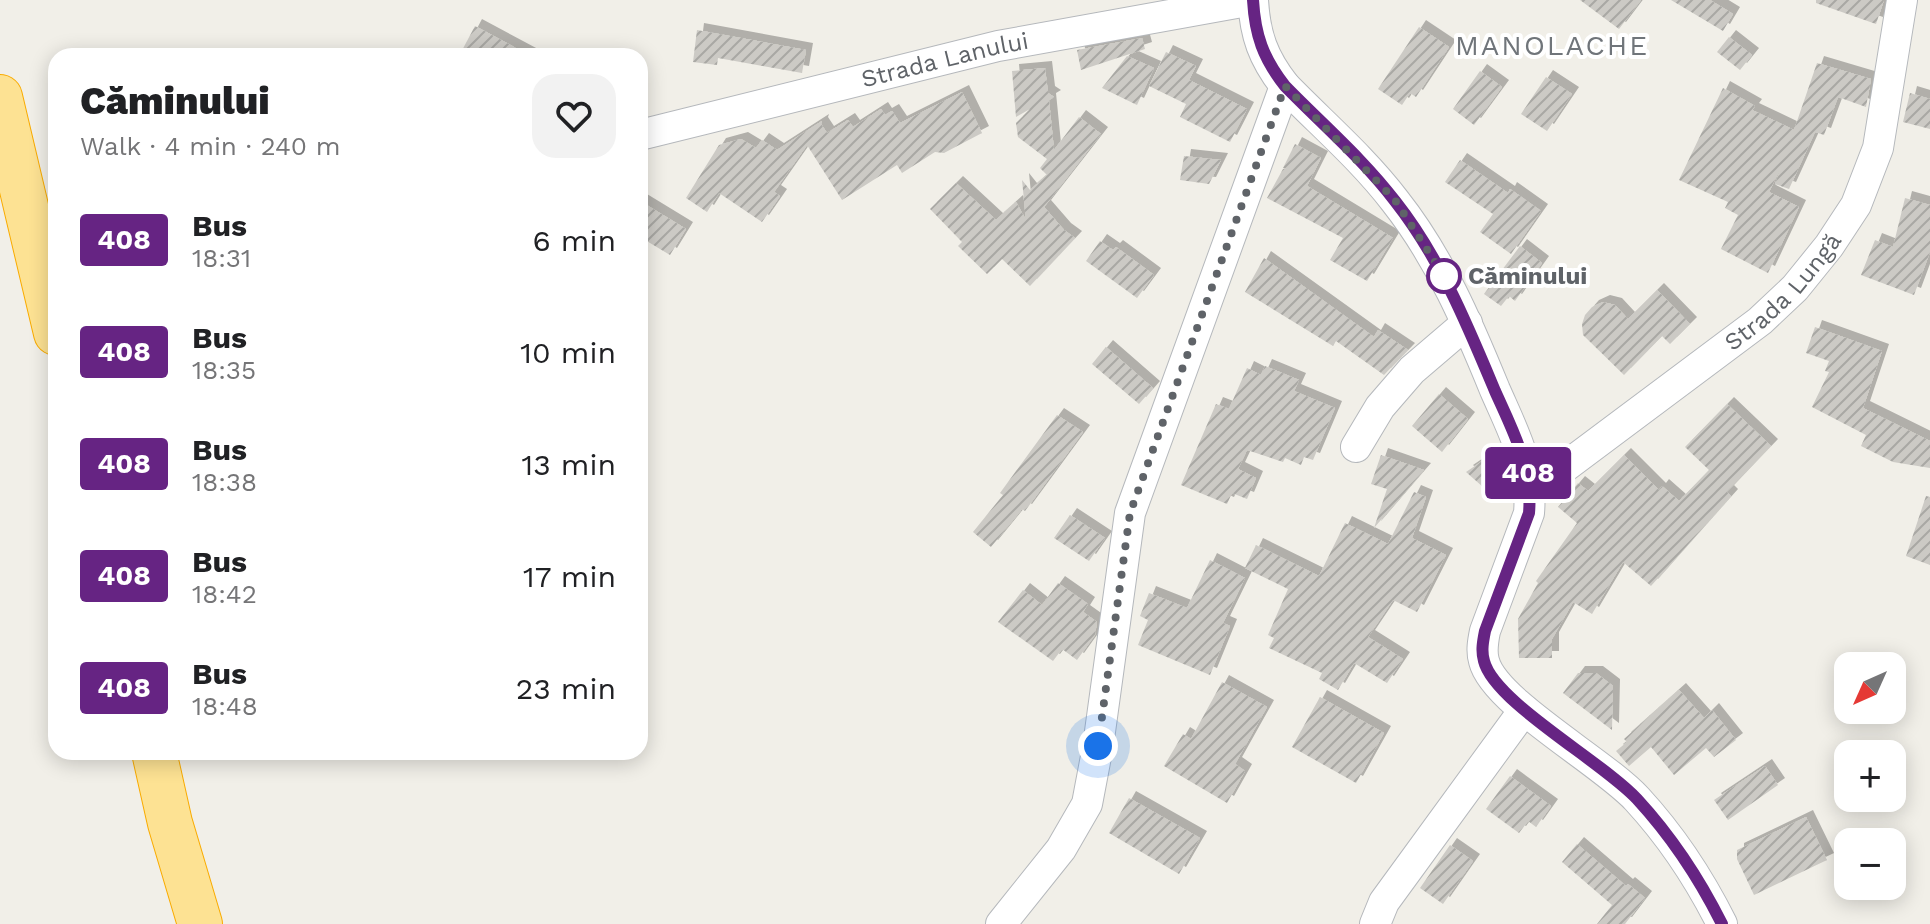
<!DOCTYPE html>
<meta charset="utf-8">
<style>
body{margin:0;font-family:"Work Sans",sans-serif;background:#f2f2f2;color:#202124;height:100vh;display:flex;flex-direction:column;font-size:30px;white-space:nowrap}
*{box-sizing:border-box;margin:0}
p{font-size:26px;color:#757577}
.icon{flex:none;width:44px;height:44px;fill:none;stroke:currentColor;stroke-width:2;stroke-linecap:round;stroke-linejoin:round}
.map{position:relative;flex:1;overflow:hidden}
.drawer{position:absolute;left:48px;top:48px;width:600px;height:712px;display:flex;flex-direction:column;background:#fff;border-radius:24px;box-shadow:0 4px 20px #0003}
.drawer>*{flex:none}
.badge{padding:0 16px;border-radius:6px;font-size:28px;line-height:52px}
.needle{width:52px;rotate:225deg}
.tools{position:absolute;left:1834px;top:652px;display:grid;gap:16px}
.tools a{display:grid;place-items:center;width:72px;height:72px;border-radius:16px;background:#fff;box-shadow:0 4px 20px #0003;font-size:40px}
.you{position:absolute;width:40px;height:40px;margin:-20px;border:6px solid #fff;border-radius:50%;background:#1a73e8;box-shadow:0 0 0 12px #1a73e833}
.map>.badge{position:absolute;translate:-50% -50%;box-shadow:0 0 0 4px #fff}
.round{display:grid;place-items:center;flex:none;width:84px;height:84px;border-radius:24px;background:#f2f2f2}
.head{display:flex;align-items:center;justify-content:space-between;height:136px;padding:0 32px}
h1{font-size:38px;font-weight:800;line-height:60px}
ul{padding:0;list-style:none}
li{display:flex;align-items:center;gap:24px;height:112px;padding:0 32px}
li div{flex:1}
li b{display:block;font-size:30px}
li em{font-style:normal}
li .badge{min-width:88px;font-weight:700;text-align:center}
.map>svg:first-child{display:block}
.building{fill:url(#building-hatch);filter:url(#shadow)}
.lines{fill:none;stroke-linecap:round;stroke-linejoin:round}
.minor-casing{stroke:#b5b8bc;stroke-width:32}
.highway-casing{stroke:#f9ab00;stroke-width:46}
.minor{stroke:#fff;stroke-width:30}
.highway{stroke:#fde293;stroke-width:44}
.line-casing{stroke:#fff;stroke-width:18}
.line{stroke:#662483;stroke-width:12}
.walk{stroke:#5f6368;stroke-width:8;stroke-dasharray:0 14.4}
.stop-dot{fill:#fff;stroke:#662483;stroke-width:4}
.labels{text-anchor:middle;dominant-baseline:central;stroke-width:8;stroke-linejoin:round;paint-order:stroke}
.street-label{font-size:24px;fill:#5f6368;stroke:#fff}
.stop-label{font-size:24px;font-weight:bold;fill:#5f6368;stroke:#fff;text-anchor:start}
.quarter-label{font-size:28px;letter-spacing:2px;fill:#70757a;stroke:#fff}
</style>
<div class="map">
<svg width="1930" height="924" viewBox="0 0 1930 924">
<defs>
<pattern id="building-hatch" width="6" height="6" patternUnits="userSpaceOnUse" patternTransform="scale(2)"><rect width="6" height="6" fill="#cccac5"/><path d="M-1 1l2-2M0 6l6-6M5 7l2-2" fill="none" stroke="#a9a8a4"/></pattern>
<filter id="shadow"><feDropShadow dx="7" dy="-7" stdDeviation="0" flood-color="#0004"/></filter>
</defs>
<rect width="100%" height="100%" fill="#f1efe8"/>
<path class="building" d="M1580 0H1641L1619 29Z
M1671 0H1710L1733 14 1723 31Z
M1816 0H1884L1876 24 1816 3Z
M475 26 531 56H459Z
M1419 27 1449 47 1416 97 1410 93 1402 105 1378 89Z
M697 30 806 50 802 73 718 58 717 65 693 62Z
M1729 37 1752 55 1740 70 1717 52Z
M1142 38 1145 49 1081 70 1077 50Z
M1166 52 1196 66 1189 80 1247 109 1230 142 1180 117 1186 104 1149 86Z
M1127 56 1154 68 1137 105 1102 88Z
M1817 63 1871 79 1866 107 1838 97 1824 135 1815 132 1789 189 1775 184 1782 165 1769 192 1799 207 1768 273 1721 249 1738 215 1725 208 1728 202 1679 180 1723 88 1755 106 1752 110 1794 130Z
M1045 68 1048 93 1054 97 1049 100 1054 150 1079 117 1101 134 1044 207 1064 230 1075 238 1030 286 1002 259 987 274 958 246 962 242 930 209 956 183 996 220 1016 202 1026 220 1022 180 1030 190 1047 175 1040 168 1047 159 1018 137 1016 123 1030 109 1016 117 1012 71Z
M1480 71 1502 87 1474 125 1453 109Z
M1546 77 1572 94 1547 131 1521 114Z
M962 92 982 133 944 153 935 152 902 173 897 165 842 200 807 145 774 192 780 196 762 222 719 193 707 212 686 198 719 145 741 139 756 148 762 140 777 150 822 121 821 124 827 133 848 120 853 127 881 109 885 115 892 111 900 123Z
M1910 93 1930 99V129L1903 122Z
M1295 144 1321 158 1307 186 1393 238 1367 281 1330 260 1343 238 1267 198 1283 169H1286L1283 168Z
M1184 156 1221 160 1209 184 1180 180Z
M1460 160 1508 193 1510 189 1541 211 1511 254 1480 232 1493 214 1445 182Z
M1905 198 1930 205V252L1914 295 1861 275 1875 240 1893 247Z
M640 201 686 229 670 255 640 237Z
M1100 241 1113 250 1116 247 1154 275 1137 298 1086 261Z
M1520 246 1542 263 1515 301 1509 296 1501 306 1484 294Z
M1264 258 1374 337 1378 330 1408 350 1384 375 1336 341 1333 346 1245 292Z
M1657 290 1690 324 1670 344 1662 336 1624 375 1583 335 1582 324 1585 315 1592 307 1603 302 1615 305 1628 319Z
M1815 327 1882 351 1863 408 1930 441V468L1893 462 1861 446 1866 435 1812 407 1829 372 1825 371 1829 361 1806 353Z
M1106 347 1153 388 1139 404 1092 364Z
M1265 366 1299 380 1294 391 1335 408 1313 460 1304 457 1301 465 1285 458 1283 462 1247 450 1238 469 1256 478 1247 499 1232 493 1227 504 1181 485 1216 404 1229 409 1247 368 1261 375Z
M1439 394 1468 419 1442 452 1412 426Z
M1727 404 1771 446 1727 492 1731 496 1651 586 1623 562 1592 614 1573 602 1552 639V658H1519L1518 619 1538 583 1536 581 1577 523 1558 507 1578 483 1588 491 1624 455 1659 490 1662 486 1679 501 1709 470 1685 447Z
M1057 415 1083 432 1025 511 1022 509 991 547 973 532 1003 495 1000 493Z
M1381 455 1424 470 1374 528 1387 489 1371 484Z
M1491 455 1506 488 1492 495 1466 472Z
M1414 492 1426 497 1412 538 1446 555 1417 612 1393 600 1368 637 1403 659 1387 683 1354 663 1338 690 1319 679 1322 673 1269 648 1274 638 1268 635 1288 589 1245 568 1256 545 1319 576 1345 523 1388 544Z
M1926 496 1930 497V565L1906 556Z
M1070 515 1105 538 1089 561 1054 538Z
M1210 560 1245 578 1223 623 1230 626 1210 675 1138 645 1148 620 1140 616 1149 593 1187 608Z
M1058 583 1088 604 1083 612 1097 622 1095 635 1077 660 1062 649 1053 661 998 622 1023 590 1042 605Z
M1578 673H1596L1613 686 1612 730 1563 693Z
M1222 682 1267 707 1235 764 1245 771 1227 803 1164 766 1183 734 1191 739Z
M1679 690 1704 718 1712 710 1736 740 1714 757 1706 748 1674 775 1651 747 1629 766 1616 751 1627 742 1624 739Z
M1320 697 1384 733 1356 783 1292 747Z
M1765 766 1778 785 1728 820 1714 800Z
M1510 776 1551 806 1536 827 1528 821 1519 833 1486 809Z
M1129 798 1200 838 1179 874 1109 833Z
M1806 817 1827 860 1754 895 1737 859V850Z
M1577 844 1626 886 1628 884 1645 898 1625 924H1597L1612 905 1562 862Z
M1450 845 1473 861 1443 904 1420 888Z"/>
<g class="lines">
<g class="minor-casing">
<g id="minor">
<path d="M1253 0C1255 35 1263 58 1285 86 1322 124 1363 159 1395 201 1440 258 1468 324 1495 390 1513 431 1533 468 1529 513L1485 631C1483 641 1481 651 1484 661 1494 702 1603 762 1637 799 1672 837 1699 878 1722 924"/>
<path id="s1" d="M640 135 998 46 1253 0"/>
<path d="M1356 447 1380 407 1412 370 1467 323"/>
<path id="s2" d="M1530 493 1760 321 1795 288 1829 246 1856 205 1878 148 1902 0"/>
<path d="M1001 924 1061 849 1087 804 1098 746 1130 513 1285 86"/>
<path d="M1375 924 1384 902 1524 710"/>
</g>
</g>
<g class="highway-casing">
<path id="highway" d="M0 97 56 333
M154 752 170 823 200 924"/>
</g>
<use href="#minor" class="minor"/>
<use href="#highway" class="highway"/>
</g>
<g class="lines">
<g class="line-casing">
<path id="line" d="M1253 0C1255 35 1263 58 1285 86 1322 124 1363 159 1395 201 1440 258 1467 324 1495 391 1513 431 1533 468 1529 513L1485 631C1483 641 1481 651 1484 661 1494 702 1603 762 1637 799 1672 837 1699 878 1722 924"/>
</g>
<use href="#line" class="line"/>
<path class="walk" d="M1098 746 1130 513 1285 86 1395 200 1444 276"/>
</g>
<circle class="stop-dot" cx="1444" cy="276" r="16"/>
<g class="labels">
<g class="street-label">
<text stroke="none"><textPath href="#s1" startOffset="314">Strada Lanului</textPath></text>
<text stroke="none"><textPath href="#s2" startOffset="324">Strada Lungă</textPath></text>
</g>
<g class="stop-label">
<text x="1468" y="276">Căminului</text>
</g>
<g class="quarter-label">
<text x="1552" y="45">MANOLACHE</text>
</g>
</g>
</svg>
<div class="tools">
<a><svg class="needle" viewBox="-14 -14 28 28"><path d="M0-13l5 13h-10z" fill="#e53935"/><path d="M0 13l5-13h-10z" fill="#757577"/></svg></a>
<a>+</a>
<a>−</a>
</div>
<div class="you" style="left:1098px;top:746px"></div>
<b class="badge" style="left:1528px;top:473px;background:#662483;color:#fff">408</b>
<section class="drawer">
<div class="head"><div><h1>Căminului</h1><p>Walk · 4 min · 240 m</p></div><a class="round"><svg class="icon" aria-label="heart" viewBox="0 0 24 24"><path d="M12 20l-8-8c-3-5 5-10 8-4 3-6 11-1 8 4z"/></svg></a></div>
<ul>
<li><span class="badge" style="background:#662483;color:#fff">408</span><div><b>Bus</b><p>18:31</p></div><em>6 min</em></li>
<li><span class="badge" style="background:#662483;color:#fff">408</span><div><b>Bus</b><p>18:35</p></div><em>10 min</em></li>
<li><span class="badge" style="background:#662483;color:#fff">408</span><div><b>Bus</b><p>18:38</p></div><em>13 min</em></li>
<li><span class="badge" style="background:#662483;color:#fff">408</span><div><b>Bus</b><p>18:42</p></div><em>17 min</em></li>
<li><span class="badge" style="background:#662483;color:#fff">408</span><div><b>Bus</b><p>18:48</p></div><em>23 min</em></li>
</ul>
</section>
</div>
